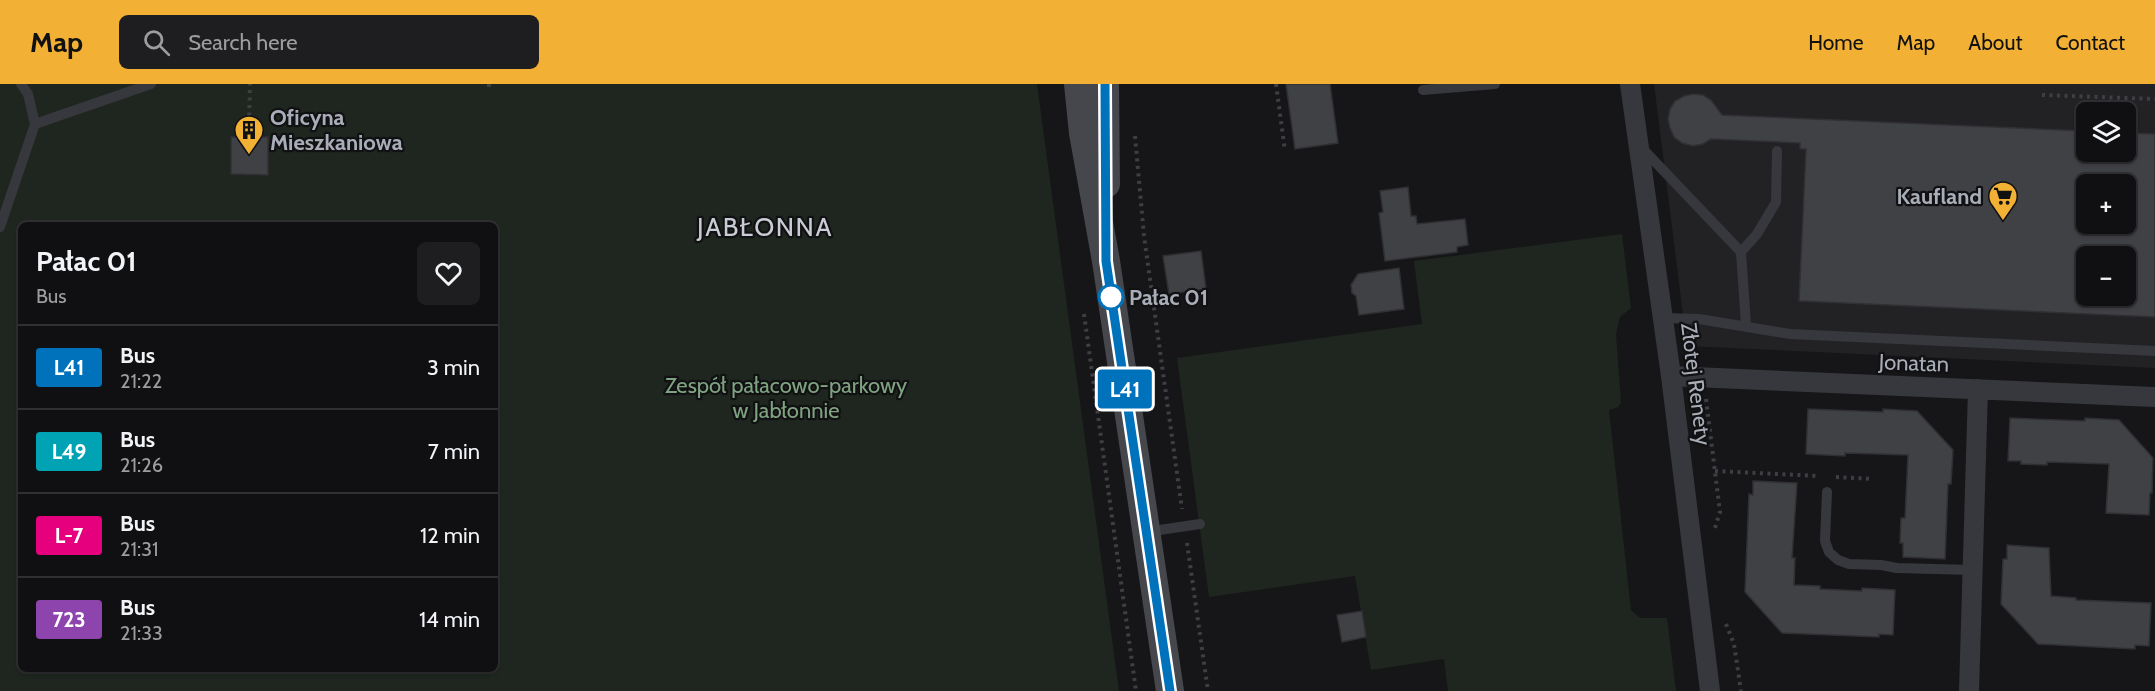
<!DOCTYPE html>
<meta charset="utf-8">
<style>
body{margin:0;font-family:Cabin,sans-serif;background:#1e1e20;color:#f1f3f6;height:100vh;display:flex;flex-direction:column;font-size:22px;white-space:nowrap}
*{box-sizing:border-box;margin:0}
p{font-size:20px;color:#9c9d9f}
.icon{flex:none;width:33px;height:33px;fill:none;stroke:currentColor;stroke-width:2;stroke-linecap:round;stroke-linejoin:round}
.map{position:relative;flex:1;overflow:hidden}
.side{position:absolute;left:18px;top:138px;width:480px;height:450px;display:flex;flex-direction:column;background:#101012;border-radius:9px;box-shadow:0 2px 4px #0004,0 0 0 2px #303032}
.side>*{flex:none}
.badge{padding:0 12px;border-radius:4px;font-size:21px;line-height:39px}
.buttons{position:absolute;left:2076px;top:18px;display:grid;gap:12px}
.buttons a{display:grid;place-items:center;width:60px;height:60px;border-radius:9px;background:#101012;box-shadow:0 2px 4px #0004,0 0 0 2px #303032;font-size:30px}
.map>.badge{position:absolute;translate:-50% -50%;box-shadow:0 0 0 3px #fff}
.round{display:grid;place-items:center;flex:none;width:63px;height:63px;border-radius:9px;background:#1e1e20}
.summary{display:flex;align-items:center;justify-content:space-between;height:102px;padding:0 18px}
h1{font-size:28px;font-weight:700;line-height:45px}
ul{padding:0;list-style:none}
li{display:flex;align-items:center;gap:18px;height:84px;padding:0 18px;border-top:2px solid #303032}
li div{flex:1}
li b{display:block;font-size:22px}
li em{font-style:normal}
li .badge{min-width:66px;font-weight:700;text-align:center}
header{display:flex;align-items:center;gap:36px;box-sizing:border-box;height:84px;padding:0 30px;background:#f2b134;color:#111}
header strong{font-size:28px}
nav{display:flex;gap:33px;margin-inline-start:auto;font-size:21px}
.search{width:420px;height:54px;background:#1e1e20;display:flex;align-items:center;gap:15px;box-sizing:border-box;padding:0 21px;border-radius:9px;color:#9c9d9f;font-size:22px}
.map>svg:first-child{display:block}
.built{fill:#222225;fill-rule:evenodd}
.green{fill:#1e261f;fill-rule:evenodd}
.building{fill:#404145;stroke:#303034;stroke-width:1.5;fill-rule:evenodd}
.lines{fill:none;stroke-linecap:round;stroke-linejoin:round}
.path{stroke:#3d3f44;stroke-width:4;stroke-dasharray:3 4.5;stroke-linecap:butt}
.lane{stroke:#37383d;stroke-width:10}
.street{stroke:#37383d;stroke-width:20}
.secondary{stroke:#45474d;stroke-width:28}
.line-casing{stroke:#fff;stroke-width:14}
.line{stroke:#0072bc;stroke-width:9}
.stop-dot{fill:#fff;stroke:#0072bc;stroke-width:3}
.labels{text-anchor:middle;dominant-baseline:central;stroke-width:4.5;stroke-linejoin:round;paint-order:stroke}
.poi-label{font-size:22px;font-weight:bold;fill:#a8adb8;stroke:#111113;text-anchor:start}
.stop-label{font-size:22px;font-weight:bold;fill:#a8adb8;stroke:#111113;text-anchor:start}
.street-label{font-size:22px;fill:#a8adb8;stroke:#111113}
.park-label{font-size:22px;fill:#7fa381;stroke:#111113}
.quarter-label{font-size:26px;letter-spacing:1.5px;fill:#c9ccd4;stroke:#111113}
</style>
<header>
<strong>Map</strong>
<div class="search"><svg class="icon" aria-label="search" viewBox="0 0 24 24"><circle cx="10" cy="10" r="6"/><path d="M15 15l6 6"/></svg>Search here</div>
<nav><a>Home</a><a>Map</a><a>About</a><a>Contact</a></nav>
</header>
<div class="map">
<svg width="2155" height="607" viewBox="0 0 2155 607">
<rect width="100%" height="100%" fill="#161618"/>
<path class="built" d="M1654 0H2155V284L1687 262ZM2086 28H2126V68H2086ZM2086 100H2126V140H2086ZM2086 172H2126V212H2086Z"/>
<path class="green" d="M0 0H1037L1119 607H0ZM21 141H495V585H21Z
M1622 150 1631 224 1620 233 1616 250 1621 319 1618 323 1609 326 1631 526 1640 534H1667L1676 607H1448L1444 575 1371 586 1355 492 1209 513 1177 274 1422 240 1414 177Z"/>
<path class="building" d="M1286 0H1330L1338 59 1295 65Z
M1693 10 1703 11 1711 16 1722 31 2086 47V68H2126V49L2155 50V233L1799 217 1806 65H1800V59L1711 55 1703 60 1693 62 1682 59 1674 53 1670 44 1668 35 1670 25 1675 17 1684 12ZM2086 100H2126V140H2086ZM2086 172H2126V212H2086Z
M231 53H268V91L231 90Z
M1408 103 1411 132H1416L1417 140 1465 135 1468 161 1457 163V168L1385 177 1379 129 1383 128 1380 107Z
M1201 167 1206 205 1169 210 1163 172Z
M1399 184 1404 225 1359 231 1356 212 1352 209 1351 201 1358 190Z
M1808 325 1883 328V325L1917 327 1953 366 1951 400H1948L1945 475 1903 473V459H1900L1901 434H1905L1908 371 1845 369V372L1806 370Z
M2010 334 2085 337V334L2119 336 2153 374 2152 409H2150L2149 431 2106 429 2109 380 2047 378V381L2021 380V377H2008Z
M1753 397 1797 399 1792 474H1795L1794 501 1820 502V505L1862 507V504L1895 506 1893 551 1879 550V553L1782 549 1745 508 1749 410 1753 411Z
M2007 461 2049 464 2051 512 2076 514V516L2151 519 2149 562 2135 561V565L2038 560 2001 520 2003 475H2007Z
M1362 527 1366 553 1342 558 1337 531Z"/>
<g class="lines">
<path class="path" d="M489 0V6
M1276 0 1285 67
M2042 11 2155 15
M249 39 250 0
M1135 52 1144 152 1182 425
M1084 230 1136 607
M1706 315 1720 428 1714 447
M1715 387 1819 392
M1836 393 1873 395
M1187 459 1208 607
M1726 540 1734 560 1741 607"/>
<path class="lane" d="M1423 6 1495 0
M35 40 151 0
M1641 63 1741 168 1746 241
M0 143 35 40 28 10 21 0
M1741 168 1757 150 1776 118 1777 67
M1663 234 1699 235 1790 250 2155 267
M1827 408 1825 457 1829 468 1838 476 1849 480 1881 481 1897 484 1973 486
M1146 448 1200 440"/>
<path class="street" d="M1630 0 1671 292 1710 607
M1671 292 2155 313
M1969 607 1978 305"/>
<path class="secondary" d="M1078 0 1083 49 1106 177 1170 607
M1105 0 1106 100"/>
</g>
<g class="lines">
<g class="line-casing">
<path id="line" d="M1105 0 1106 177 1170 607"/>
</g>
<use href="#line" class="line"/>
</g>
<defs>
<g id="building-pin" transform="scale(1.5)"><path d="M0 17L-7.5 6A9.5 9.5 0 1 1 7.5 6Z" fill="#f2b134" stroke="#111113"/><path d="M-4-6H4V6H1V3H-1V6H-4ZM-2.5-4.3h1.7v1.8h-1.7ZM.8-4.3h1.7v1.8H.8ZM-2.5-1h1.7V.8h-1.7ZM.8-1h1.7V.8H.8Z" fill="#111"/></g>
<g id="supermarket-pin" transform="scale(1.5)"><path d="M0 17L-7.5 6A9.5 9.5 0 1 1 7.5 6Z" fill="#f2b134" stroke="#111113"/><path d="M-6-5.5h2.5l.6 2H6L4.5 2H-2.5L-4.4-4H-6ZM-1.5 3.2a1.3 1.3 0 1 0 .1 0ZM3 3.2a1.3 1.3 0 1 0 .1 0Z" fill="#111"/></g>
</defs>
<g fill-rule="evenodd">
<use href="#building-pin" x="249" y="46"/>
<use href="#supermarket-pin" x="2003" y="112"/>
</g>
<circle class="stop-dot" cx="1111" cy="213" r="12"/>
<g class="labels">
<g class="poi-label">
<text x="270" y="33">Oficyna<tspan x="270" dy="25">Mieszkaniowa</tspan></text>
<text x="1982" y="112" text-anchor="end">Kaufland</text>
</g>
<g class="stop-label">
<text x="1129" y="213">Pałac 01</text>
</g>
<g class="street-label">
<text transform="translate(1914 279) rotate(2)">Jonatan</text>
<text transform="translate(1696 300) rotate(83)">Złotej Renety</text>
</g>
<g class="park-label">
<text x="786" y="301">Zespół pałacowo-parkowy<tspan x="786" dy="25">w Jabłonnie</tspan></text>
</g>
<g class="quarter-label">
<text x="765" y="143">JABŁONNA</text>
</g>
</g>
</svg>
<div class="buttons">
<a><svg class="icon" aria-label="layers" viewBox="0 0 24 24"><path d="M12 4l9 5-9 5-9-5zM3 14l9 5 9-5"/></svg></a>
<a>+</a>
<a>−</a>
</div>
<b class="badge" style="left:1125px;top:305px;background:#0072bc;color:#fff">L41</b>
<section class="side">
<div class="summary"><div><h1>Pałac 01</h1><p>Bus</p></div><a class="round"><svg class="icon" aria-label="heart" viewBox="0 0 24 24"><path d="M12 20l-8-8c-3-5 5-10 8-4 3-6 11-1 8 4z"/></svg></a></div>
<ul>
<li><span class="badge" style="background:#0072bc;color:#fff">L41</span><div><b>Bus</b><p>21:22</p></div><em>3 min</em></li>
<li><span class="badge" style="background:#00a3b4;color:#fff">L49</span><div><b>Bus</b><p>21:26</p></div><em>7 min</em></li>
<li><span class="badge" style="background:#e6007e;color:#fff">L-7</span><div><b>Bus</b><p>21:31</p></div><em>12 min</em></li>
<li><span class="badge" style="background:#8e44ad;color:#fff">723</span><div><b>Bus</b><p>21:33</p></div><em>14 min</em></li>
</ul>
</section>
</div>
